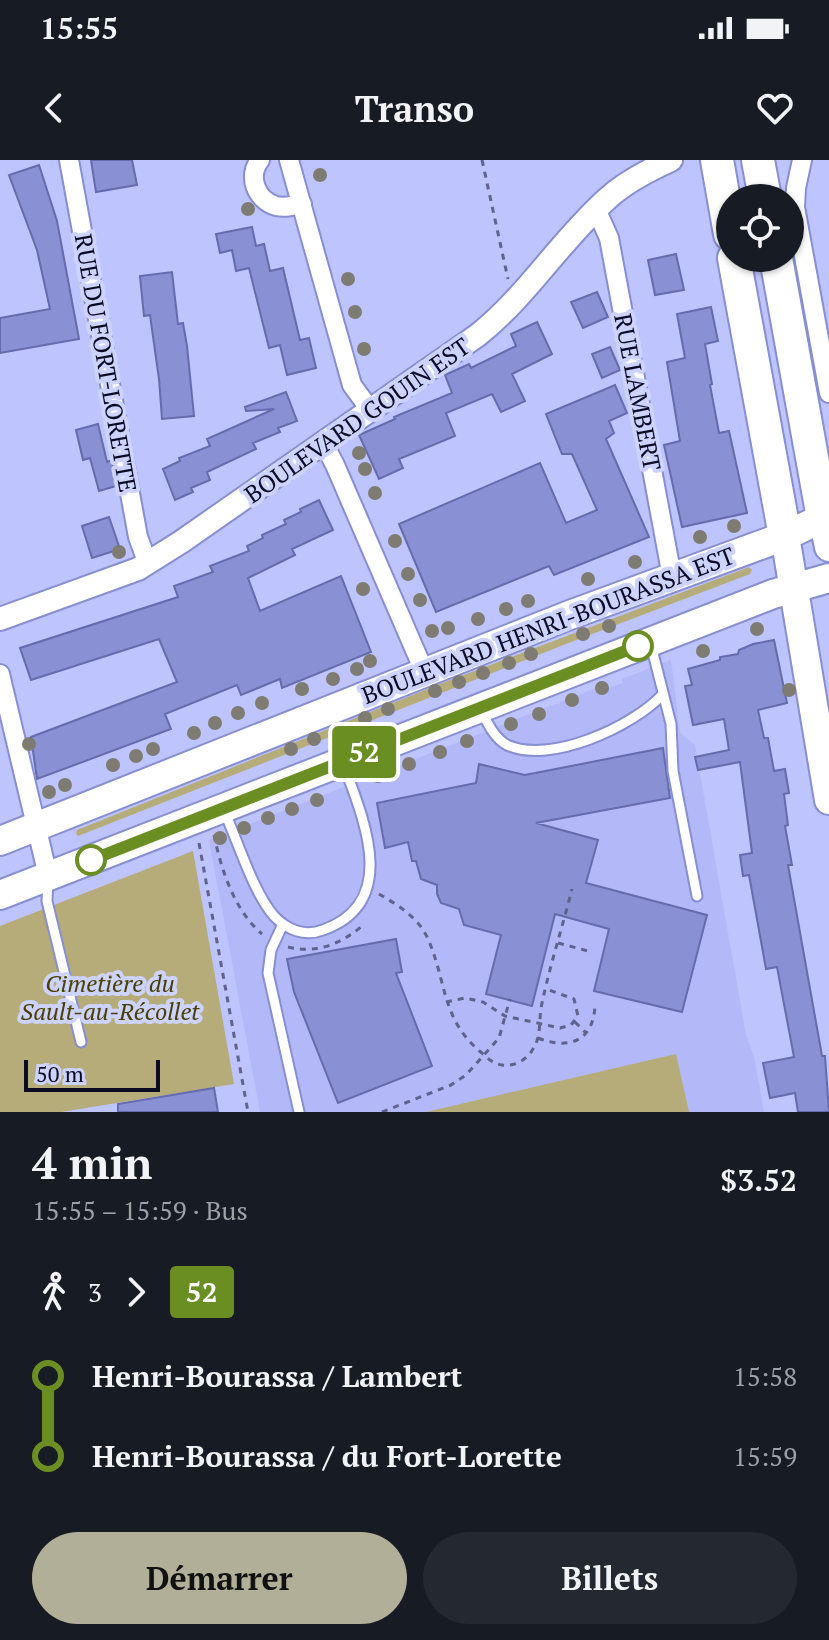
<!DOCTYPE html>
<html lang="fr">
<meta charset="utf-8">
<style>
body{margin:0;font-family:"PT Serif",serif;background:#242831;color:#f1f3f6;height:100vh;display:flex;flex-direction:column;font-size:30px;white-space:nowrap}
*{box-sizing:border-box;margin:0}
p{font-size:26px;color:#9ea1a6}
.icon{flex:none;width:44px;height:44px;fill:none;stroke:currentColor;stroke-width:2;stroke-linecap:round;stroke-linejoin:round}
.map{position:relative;height:952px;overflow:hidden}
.sheet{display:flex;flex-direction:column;background:#171b24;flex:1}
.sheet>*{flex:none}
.badge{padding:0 16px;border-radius:6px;font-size:28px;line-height:52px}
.tools{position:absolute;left:716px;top:24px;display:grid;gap:16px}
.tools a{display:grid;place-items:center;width:88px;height:88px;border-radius:50%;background:#171b24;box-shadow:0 2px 6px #0004;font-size:40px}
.scale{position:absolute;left:24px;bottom:20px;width:136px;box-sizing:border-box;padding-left:8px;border:4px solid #0a0a23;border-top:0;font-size:22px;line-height:28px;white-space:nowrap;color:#0a0a23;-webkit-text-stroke:6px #ccd3ff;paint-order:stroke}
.map>.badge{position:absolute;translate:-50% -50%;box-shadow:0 0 0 4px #fff}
.legs{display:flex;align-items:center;gap:12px;height:88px;padding:0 32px;font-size:26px}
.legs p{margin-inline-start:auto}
.headline{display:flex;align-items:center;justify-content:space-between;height:136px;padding:0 32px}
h1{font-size:44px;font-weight:600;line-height:60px}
.button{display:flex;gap:16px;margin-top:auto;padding:16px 32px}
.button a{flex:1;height:92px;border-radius:48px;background:#b2af99;color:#111;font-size:32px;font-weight:600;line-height:92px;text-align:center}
.button a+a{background:#242831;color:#f1f3f6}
ul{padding:0 32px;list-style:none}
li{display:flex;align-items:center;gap:28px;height:80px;font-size:30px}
li i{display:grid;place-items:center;width:12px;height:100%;margin:0 10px;background:currentColor}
li i::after{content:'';width:20px;height:20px;margin:-10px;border:6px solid;border-radius:50%;background:#171b24}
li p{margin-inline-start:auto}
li:first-child i{background:linear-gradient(#0000 50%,currentColor 0)}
li:last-child i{background:linear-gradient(currentColor 50%,#0000 0)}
.status{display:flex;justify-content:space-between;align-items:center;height:56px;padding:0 40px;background:#171b24;direction:ltr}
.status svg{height:22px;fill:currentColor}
header{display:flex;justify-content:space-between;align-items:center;height:104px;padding:0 32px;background:#171b24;font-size:36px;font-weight:600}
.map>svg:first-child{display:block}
.built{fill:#b2b8f8}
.green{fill:#b5ac79}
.building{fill:#8990d3;stroke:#656bad;stroke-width:2}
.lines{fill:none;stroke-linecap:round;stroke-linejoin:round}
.service-casing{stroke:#878ed2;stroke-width:13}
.minor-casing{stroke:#878ed2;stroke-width:22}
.tertiary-casing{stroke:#878ed2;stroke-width:26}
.primary-casing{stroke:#878ed2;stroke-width:32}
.motorway-casing{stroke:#878ed2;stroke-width:36}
.path{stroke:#5f638c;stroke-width:3;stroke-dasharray:6 6;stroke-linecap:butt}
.service{stroke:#fff;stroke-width:9}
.minor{stroke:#fff;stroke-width:18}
.tertiary{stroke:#fff;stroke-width:22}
.primary{stroke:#fff;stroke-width:28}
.motorway{stroke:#fff;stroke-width:32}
.tree{fill:#7e7b72}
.line-1-casing{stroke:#fff;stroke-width:18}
.line-1{stroke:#6b8e23;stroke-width:12}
.stop-1-dot{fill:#fff;stroke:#6b8e23;stroke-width:4}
.labels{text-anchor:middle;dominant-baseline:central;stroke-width:8;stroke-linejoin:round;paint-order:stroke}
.street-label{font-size:24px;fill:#0a0a23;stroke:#ccd3ff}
.park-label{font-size:24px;font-style:italic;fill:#4a3f00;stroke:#ccd3ff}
</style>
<div class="status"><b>15:55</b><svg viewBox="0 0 49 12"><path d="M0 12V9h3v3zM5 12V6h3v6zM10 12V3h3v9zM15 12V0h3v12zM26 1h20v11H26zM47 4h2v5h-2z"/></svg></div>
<header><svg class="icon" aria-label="back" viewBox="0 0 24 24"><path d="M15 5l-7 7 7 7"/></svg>Transo<svg class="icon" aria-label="heart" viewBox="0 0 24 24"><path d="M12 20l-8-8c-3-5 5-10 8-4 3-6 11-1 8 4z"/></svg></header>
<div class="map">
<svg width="829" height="952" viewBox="0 0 829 952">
<rect width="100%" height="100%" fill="#bdc4fe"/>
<path class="built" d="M671 500 680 573 695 585 746 875 754 897 764 952H260L209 680 606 524 608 528 623 523 622 519Z"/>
<path class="green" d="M749 407 752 410 750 414 566 484 78 676 76 674 77 670 440 524Z
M193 691 234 924 61 952H0V766Z
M676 894 689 952H426Z"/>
<path class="building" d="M91 0H132L137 25 96 32Z
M39 5 57 61 79 179 0 193V158L50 149 37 90 9 15Z
M252 67 256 86 264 84 270 111 283 108 300 180 309 178 316 208 287 215 280 185 269 188 249 108 236 111 232 90 220 93 216 74Z
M676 94 684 130 655 135 648 100Z
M172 112 178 164 183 163 187 186 194 256 162 259 159 219 150 155 144 156 140 116Z
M597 132 608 157 583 168 571 142Z
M711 147 718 181 705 184 712 224 710 225 719 273 729 271 747 353 682 367 664 285 680 281 667 202 685 198 677 154Z
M537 162 552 194 512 214 525 241 501 252 492 234 446 253 455 276 399 299 403 308 379 319 359 275 395 259 394 257 452 233 445 215 469 204 471 208 516 186 511 174Z
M610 187 620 210 602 218 592 194Z
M615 225 627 253 609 261 614 273 606 279 649 377 554 415 549 406 436 452 399 364 540 303 566 363 597 350 572 294H562L546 254Z
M286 232 297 261 278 268 280 272 253 283 256 289 207 312 210 320 191 328 193 332 175 340 163 309 180 301 179 298 210 286 207 279 274 249 246 251 245 247Z
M98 264 107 302 112 300 116 326 99 331 90 298 83 300 76 270Z
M319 340 333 370 292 389 295 395 248 418 260 451 341 416 371 492 282 528 280 519 241 535 237 525 165 554 171 569 37 619 31 577 177 522 159 479 31 520 20 488 178 437 174 426 213 412 210 406 249 391 247 386 263 378 262 375 286 364 284 360 301 352 300 349Z
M109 357 120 389 92 398 82 366Z
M774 480 787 543 758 550 764 578H768L774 611 785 609 789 633 784 634 788 665 785 666 792 705H788L822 896H825L829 952H798L795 933 770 938 763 903 794 897 777 807 766 809 749 715 743 716 740 695 752 693 740 602 698 610 695 597 729 590 724 559 693 565 685 526 692 525 688 509 720 500V497L738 494 739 490 753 484Z
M663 588 670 638 536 663 598 680 586 723 707 755 682 852 594 831 609 769 555 754 532 846 486 834 501 775 464 765 459 749 441 743 437 734V725L421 719 416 701H412L408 682 385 688 377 643 476 623 479 604 525 615Z
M396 779 402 812 396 813 432 906 338 943 294 832 287 799Z
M214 928 218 952H118V944Z"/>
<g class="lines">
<g class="service-casing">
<path id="service" d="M651 485 671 564 673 611 697 736
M481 550C487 562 494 578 507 585 550 605 634 566 663 534
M224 651C238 681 253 732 274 756 287 770 305 777 323 770 399 743 365 662 344 606
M48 719 47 741 81 882
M283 764 271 790 268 813 299 952"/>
</g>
<g class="minor-casing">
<path id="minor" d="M69 0 138 377 148 404
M260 0C247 16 256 40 276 46 285 48 293 46 302 44
M289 0 352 225 371 251
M802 0 796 28 795 47 829 233
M596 49 609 78 672 417
M324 284 335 305 424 511
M0 514 48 716"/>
</g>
<g class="tertiary-casing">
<path id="tertiary" d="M0 459 138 409 181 382 478 175C528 135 560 81 607 39 625 22 649 10 671 0"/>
</g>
<g class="primary-casing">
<path id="primary" d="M823 358 829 387
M785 376 829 640
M0 681 567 456 785 376 829 355
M0 735 773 434 829 418"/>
</g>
<g class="motorway-casing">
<path id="motorway" d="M717 0 730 74
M758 0 765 38
M734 98 785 376
M776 98 823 358"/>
</g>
<path class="path" d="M482 0 508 119
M214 675C221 709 234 750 262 774
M199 683 248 952
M379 734C398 745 419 758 428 779 447 822 441 860 482 893 488 899 494 904 502 905 514 907 527 900 533 889 541 877 539 862 541 848 549 808 562 769 572 729
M558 783 592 792
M288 787C316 794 342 784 363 765
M446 842 465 838 483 842 505 856 560 868 571 865 578 856 574 839 546 829
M575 862 586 873
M538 878C568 890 593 882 595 846
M382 952 451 925 466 915 499 878 510 839"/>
<use href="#service" class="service"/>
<use href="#minor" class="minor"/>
<use href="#tertiary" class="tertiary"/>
<use href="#primary" class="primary"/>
<use href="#motorway" class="motorway"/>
</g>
<g class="tree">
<circle cx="320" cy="15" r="7"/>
<circle cx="248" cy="49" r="7"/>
<circle cx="348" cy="119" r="7"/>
<circle cx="355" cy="152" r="7"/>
<circle cx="364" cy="189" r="7"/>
<circle cx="359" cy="293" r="7"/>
<circle cx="365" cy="309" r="7"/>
<circle cx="375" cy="333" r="7"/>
<circle cx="734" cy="366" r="7"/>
<circle cx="700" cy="377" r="7"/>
<circle cx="395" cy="381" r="7"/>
<circle cx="119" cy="392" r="7"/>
<circle cx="635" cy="402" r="7"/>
<circle cx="408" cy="414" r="7"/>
<circle cx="588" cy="419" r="7"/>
<circle cx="363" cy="429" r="7"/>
<circle cx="420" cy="440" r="7"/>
<circle cx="528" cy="441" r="7"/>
<circle cx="506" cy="449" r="7"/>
<circle cx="478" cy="459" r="7"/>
<circle cx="609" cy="466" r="7"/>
<circle cx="448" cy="468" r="7"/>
<circle cx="757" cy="469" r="7"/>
<circle cx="432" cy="471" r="7"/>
<circle cx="583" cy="474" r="7"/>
<circle cx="703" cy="491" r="7"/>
<circle cx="531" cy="494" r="7"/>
<circle cx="370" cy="501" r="7"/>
<circle cx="509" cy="503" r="7"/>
<circle cx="357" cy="509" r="7"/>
<circle cx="483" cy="513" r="7"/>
<circle cx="333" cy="519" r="7"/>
<circle cx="459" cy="522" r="7"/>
<circle cx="602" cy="528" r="7"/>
<circle cx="302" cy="529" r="7"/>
<circle cx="789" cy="530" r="7"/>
<circle cx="435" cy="531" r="7"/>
<circle cx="572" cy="540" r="7"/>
<circle cx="262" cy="543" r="7"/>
<circle cx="388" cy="549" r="7"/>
<circle cx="238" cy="553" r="7"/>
<circle cx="539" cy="554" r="7"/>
<circle cx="365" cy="558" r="7"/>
<circle cx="215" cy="563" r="7"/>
<circle cx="511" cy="564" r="7"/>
<circle cx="343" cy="569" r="7"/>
<circle cx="194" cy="573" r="7"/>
<circle cx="314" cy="579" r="7"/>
<circle cx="467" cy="581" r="7"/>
<circle cx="29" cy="584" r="7"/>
<circle cx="153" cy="589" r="7"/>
<circle cx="291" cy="589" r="7"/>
<circle cx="440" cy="592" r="7"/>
<circle cx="136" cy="596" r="7"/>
<circle cx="409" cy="604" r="7"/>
<circle cx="113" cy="605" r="7"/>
<circle cx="378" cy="616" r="7"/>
<circle cx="65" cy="625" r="7"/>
<circle cx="49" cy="632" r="7"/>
<circle cx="317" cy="640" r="7"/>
<circle cx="292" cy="649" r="7"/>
<circle cx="268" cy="658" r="7"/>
<circle cx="244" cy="668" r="7"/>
<circle cx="220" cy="678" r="7"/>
</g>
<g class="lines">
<g class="line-1-casing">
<path id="line-1" d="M91 700 638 486"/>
</g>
<use href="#line-1" class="line-1"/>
</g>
<g class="stop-1-dot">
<circle cx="638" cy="486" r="14"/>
<circle cx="91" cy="700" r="14"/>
</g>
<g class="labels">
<g class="street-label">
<text transform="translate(106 203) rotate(80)">RUE DU FORT-LORETTE</text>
<text transform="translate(638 232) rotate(79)">RUE LAMBERT</text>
<text transform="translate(357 260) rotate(-35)">BOULEVARD GOUIN EST</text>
<text transform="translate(548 465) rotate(-21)">BOULEVARD HENRI-BOURASSA EST</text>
</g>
<g class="park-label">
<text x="110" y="823">Cimetière du<tspan x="110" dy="28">Sault-au-Récollet</tspan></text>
</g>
</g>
</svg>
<div class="tools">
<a><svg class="icon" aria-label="locate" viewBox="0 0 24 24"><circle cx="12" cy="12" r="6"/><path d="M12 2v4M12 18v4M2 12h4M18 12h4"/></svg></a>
</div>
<div class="scale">50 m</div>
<b class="badge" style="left:364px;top:592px;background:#6b8e23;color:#fff">52</b>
</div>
<section class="sheet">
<div class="headline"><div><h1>4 min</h1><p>15:55 – 15:59 · Bus</p></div><b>$3.52</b></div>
<div class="legs"><svg class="icon" aria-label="walk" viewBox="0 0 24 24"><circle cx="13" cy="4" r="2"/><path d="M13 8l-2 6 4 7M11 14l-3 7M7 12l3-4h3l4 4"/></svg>3<svg class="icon" aria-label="forward" viewBox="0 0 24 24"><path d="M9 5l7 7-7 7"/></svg><b class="badge" style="background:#6b8e23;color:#fff">52</b></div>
<ul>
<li><i style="color:#6b8e23"></i><b>Henri-Bourassa / Lambert</b><p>15:58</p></li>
<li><i style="color:#6b8e23"></i><b>Henri-Bourassa / du Fort-Lorette</b><p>15:59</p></li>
</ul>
<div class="button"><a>Démarrer</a><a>Billets</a></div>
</section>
